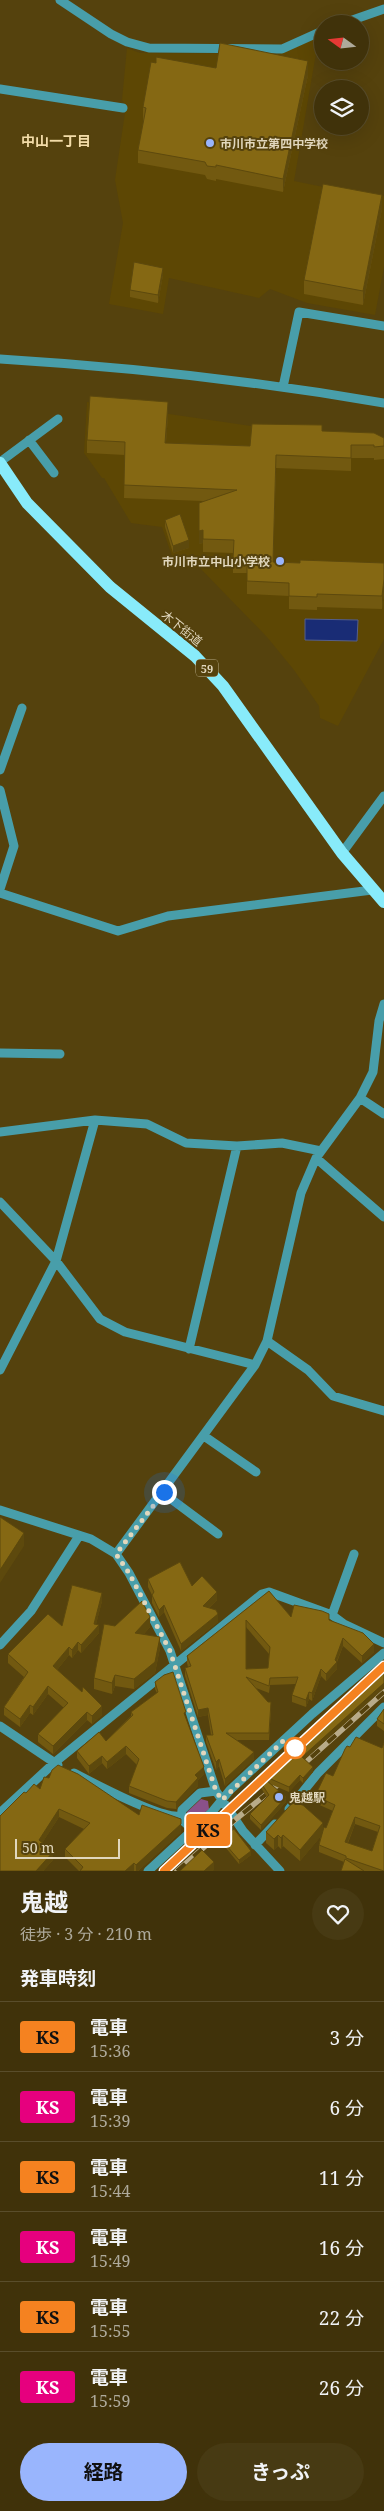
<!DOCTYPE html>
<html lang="ja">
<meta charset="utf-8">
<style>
body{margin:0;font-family:"Noto Serif","Noto Sans JP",serif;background:#473a13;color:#f1f3f6;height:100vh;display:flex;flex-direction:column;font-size:19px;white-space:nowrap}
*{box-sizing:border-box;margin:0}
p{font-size:16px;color:#aeaa9c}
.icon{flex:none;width:28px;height:28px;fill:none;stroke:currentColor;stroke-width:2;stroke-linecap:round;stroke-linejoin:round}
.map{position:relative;height:1871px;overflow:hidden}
.drawer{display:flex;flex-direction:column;background:#40320a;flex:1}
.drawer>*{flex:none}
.badge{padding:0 10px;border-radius:4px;font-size:18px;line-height:32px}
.needle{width:32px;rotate:285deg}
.controls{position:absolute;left:314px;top:15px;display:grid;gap:10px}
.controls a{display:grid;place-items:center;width:55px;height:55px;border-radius:50%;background:#40320a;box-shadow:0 5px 20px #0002,0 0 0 1px #594d2b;font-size:25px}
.scale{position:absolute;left:15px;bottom:12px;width:105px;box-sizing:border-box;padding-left:5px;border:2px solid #e1d7bd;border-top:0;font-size:14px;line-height:18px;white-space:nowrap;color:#e1d7bd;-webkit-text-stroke:4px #55420d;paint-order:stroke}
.you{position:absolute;width:25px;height:25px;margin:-12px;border:4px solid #fff;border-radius:50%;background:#1a73e8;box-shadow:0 0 0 8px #1a73e833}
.map>.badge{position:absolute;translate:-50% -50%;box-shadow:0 0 0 2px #fff}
h2{padding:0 20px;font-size:19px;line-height:45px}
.round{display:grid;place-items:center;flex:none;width:52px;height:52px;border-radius:26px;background:#473a13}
.summary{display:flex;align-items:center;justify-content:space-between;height:85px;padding:0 20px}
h1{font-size:24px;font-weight:700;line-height:38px}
.cta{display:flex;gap:10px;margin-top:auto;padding:10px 20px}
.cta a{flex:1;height:58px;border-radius:30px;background:#99b5fd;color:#111;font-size:20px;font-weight:700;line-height:58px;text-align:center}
.cta a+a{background:#473a13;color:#f1f3f6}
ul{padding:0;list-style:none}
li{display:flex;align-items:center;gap:15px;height:70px;padding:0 20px;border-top:1px solid #594d2b}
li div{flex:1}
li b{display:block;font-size:19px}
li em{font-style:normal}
li .badge{min-width:55px;font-weight:700;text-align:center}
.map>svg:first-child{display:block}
.built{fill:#5d4704}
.green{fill:#8a5189}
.water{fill:#192c75;stroke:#555f8b}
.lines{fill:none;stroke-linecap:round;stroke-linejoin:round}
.minor{stroke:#489eaa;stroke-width:9}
.major{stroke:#88ebfa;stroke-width:12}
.rail-casing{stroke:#b8ab89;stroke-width:5.5}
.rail{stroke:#55420d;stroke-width:4;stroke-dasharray:11;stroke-linecap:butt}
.wall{fill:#725910;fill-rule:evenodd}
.shaded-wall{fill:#5d490d}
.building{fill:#856813;stroke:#5d490d;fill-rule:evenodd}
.line-casing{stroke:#fff;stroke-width:11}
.line{stroke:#f58220;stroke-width:8}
.walk{stroke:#e1d7bd;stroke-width:5;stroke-dasharray:0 9}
.poi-dot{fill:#99b5fd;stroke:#55420d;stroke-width:2}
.stop-dot{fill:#fff;stroke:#f58220;stroke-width:2.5}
.labels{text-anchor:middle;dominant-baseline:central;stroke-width:4;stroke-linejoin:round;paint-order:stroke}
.shield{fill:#55420d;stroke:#b7aa88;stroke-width:1}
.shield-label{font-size:11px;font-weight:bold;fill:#e1d7bd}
.poi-label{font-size:12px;font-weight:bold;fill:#e1d7bd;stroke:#55420d;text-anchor:start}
.street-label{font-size:12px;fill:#e1d7bd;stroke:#55420d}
.neighbourhood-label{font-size:14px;font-weight:bold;fill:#f3dca8;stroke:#55420d}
</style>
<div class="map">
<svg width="384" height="1871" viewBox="0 0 384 1871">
<rect width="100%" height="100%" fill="#55420d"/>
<path class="built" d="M319 36 294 181 343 191 347 188 384 196V267L375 315 307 303 270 289 259 298 169 278 163 314 109 304 123 223 115 180 126 106 122 100 127 48 140 53 280 54Z
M87 402 373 444 384 449V639L338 726 320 718 319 706 294 670 267 637 200 568 180 567 172 556 162 527 131 523 104 478H102L84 453Z"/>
<path class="green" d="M201 1799 208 1801 209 1809 194 1821 189 1820 187 1812Z"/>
<path class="water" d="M305 619 358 620 357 641 305 640Z"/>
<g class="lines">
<path class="minor" d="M60 0 111 34 127 42 149 48 282 49 322 31
M341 24 384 9
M0 89 123 108
M0 359C129 367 256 381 384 403
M283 387 299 312 384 326
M29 440 54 473
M0 462 58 419
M0 770 22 708
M0 790 14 846 0 889
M342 853 384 796
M0 893 118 931 168 916 372 890
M0 1053 60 1054
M360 1098 384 1114
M0 1132 95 1120 147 1124 186 1143 237 1146 282 1143 321 1151
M316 1158 384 1217
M0 1202 56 1261 100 1319 125 1332 255 1365
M267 1341 308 1370 333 1396 384 1411
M189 1349 237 1146
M0 1370 56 1261 95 1120
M204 1436 256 1472
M163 1493 218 1534
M0 1510 91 1539 116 1554 129 1573 170 1651 216 1791 243 1831 280 1871
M116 1554 255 1365 267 1341 301 1193 316 1158 360 1098 373 1072 379 1021 384 1004
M332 1615 354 1554
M0 1645 31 1611 79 1536
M0 1726 58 1765
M74 1773C93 1783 162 1819 180 1816
M289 1809 318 1773 384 1707
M0 1813 54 1763 262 1594 269 1592 332 1615 344 1624 384 1643
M193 1830 181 1819 182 1810 200 1793 216 1791
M255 1845 275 1824
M148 1871 212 1812 230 1790 312 1714 384 1653"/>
<path class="major" d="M0 463 27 503 110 587 195 656 223 686 342 853 384 902"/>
<g class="rail-casing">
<path id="rail" d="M164 1871 275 1767
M177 1871 236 1819 307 1761 384 1692"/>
</g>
<use href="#rail" class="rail"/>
</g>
<path class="wall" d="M156 63 308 75 283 192 216 179V181L207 179 205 175 138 163V150L144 121H143V107Z
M382 209 363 305 304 294V280Z
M163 275 158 303 130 297V290Z
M168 415 166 443 250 446 322 431 384 446V459L374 460V458H351V471L276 468 273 562 300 563H384V592L382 609 317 607V610L289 609V596L247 594V573H233V553L203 552V543L199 544 203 501 124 498 125 455 87 453V440Z
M165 520 189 548 173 553 165 527Z
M148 1579 192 1586 217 1600 209 1608 218 1622 181 1651 164 1612 159 1617 152 1603V1595L148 1587Z
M269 1591 291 1617 329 1620 374 1652 362 1663 343 1646 337 1662V1669L326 1681 321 1676 312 1701 309 1699 306 1707 292 1702V1695L296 1684 270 1685 269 1693 256 1688 271 1709 269 1740H237L254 1759 225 1786 219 1766 216 1770 206 1742V1735H211L208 1715 198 1717 185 1676V1668L188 1667 187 1663V1656ZM246 1627 269 1654 268 1668 246 1669Z
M102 1601 96 1624 99 1633 81 1653 78 1650 72 1658 69 1655 57 1670 102 1715 92 1724 87 1720 53 1754 38 1742V1734L64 1708 48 1694 33 1715 30 1713 20 1727 4 1715V1707L24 1677 8 1663V1654L62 1626Z
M115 1626 150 1627 143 1635 160 1648 155 1673 134 1689 115 1686 112 1694 94 1689V1678Z
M155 1682 186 1719 204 1774 198 1780V1786L176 1809 167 1808 129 1793V1786L137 1765 126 1754 107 1769 102 1763 89 1774 77 1758V1751L106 1741 131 1716V1712L157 1693 155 1689Z
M384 1688 305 1759 313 1772 303 1783 300 1780 289 1792 270 1784 286 1802 261 1830 250 1819V1814L267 1797 257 1782V1777L264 1779V1776Z
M384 1709V1731L377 1726V1719Z
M350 1747 382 1748 384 1871H341L344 1862 319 1852V1845L321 1836 300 1861 283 1846 281 1849 278 1846 274 1850 266 1843V1832L326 1828 333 1811 315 1803V1796L333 1776ZM355 1824 378 1832 372 1851 348 1843Z
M40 1789 139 1815 181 1819V1832L138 1871H79L65 1857V1849L84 1829 59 1817 42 1843 53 1860 43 1871 26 1793Z
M224 1836 251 1855 239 1864 226 1848V1845L227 1844 224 1840Z"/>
<path class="shaded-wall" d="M308 61V75L283 192V179Z
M382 195V209L363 305V291Z
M163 268V275L158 303V295Z
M168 402V415L165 456V443Z
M203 530V543L199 544V531Z
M189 540V548L173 553V546Z
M384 579V592L382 609V596Z
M24 1533V1546L0 1583V1570Z
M217 1592V1600L203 1613V1606Z
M102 1593V1601L95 1629 99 1625V1633L81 1653V1645L94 1624Z
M164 1605V1612L159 1617V1610Z
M218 1614V1622L181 1651V1644Z
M150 1617V1627L135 1644V1633Z
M160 1637V1648L155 1673 134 1689V1679Z
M343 1638V1646L336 1663 337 1662V1669L326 1681V1674L335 1660Z
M78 1642V1650L72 1658V1650Z
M374 1644V1652L362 1663V1656Z
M69 1647V1655L53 1675V1666Z
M321 1669V1676L312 1701V1693Z
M115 1675V1686L112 1694V1683Z
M384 1683V1688L302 1762V1757Z
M48 1686V1694L33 1715V1707Z
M309 1692V1699L306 1707V1700Z
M30 1705V1713L20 1727V1719Z
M102 1706V1715L92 1724V1716Z
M208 1708V1715L198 1717V1710Z
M87 1712V1720L53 1754V1746Z
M126 1746V1754L107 1769V1762Z
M254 1752V1759L225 1786V1779Z
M102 1756V1763L89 1774V1766Z
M219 1759V1766L216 1770V1762Z
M204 1767V1774L198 1780V1786L176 1809V1802L195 1775Z
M313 1767V1772L303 1783V1778Z
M300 1775V1780L289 1792V1787Z
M286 1797V1802L261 1830V1825Z
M59 1809V1817L39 1848V1840Z
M355 1817V1824L345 1849V1842Z
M323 1823V1834L300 1861V1850Z
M181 1824V1832L138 1871H136V1865Z
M278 1835V1846L274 1850V1839Z
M283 1835V1846L281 1849V1838Z
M251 1851V1855L239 1864V1860Z
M53 1852V1860L43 1871H36Z
M214 1862V1870L213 1871H204Z
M134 1863V1871H125Z"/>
<path class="building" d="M220 43 308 61 283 179 216 165V167L207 166 205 162 138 150 146 108 143 107 151 62 156 63V57L216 68Z
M323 184 382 195 363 291 304 280Z
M134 262 163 268 158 295 130 290Z
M90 396 168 402 165 443 250 446 252 424 322 425V431L374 433 384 438V446L374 447V445H351V458L276 455 273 562 300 563V560L384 563V579L382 596 317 594V597L289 596V583L247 581V560H233L234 540 203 539V530L199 531V503L237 490 124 485 125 442 87 440Z
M180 514 189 540 173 546 165 520Z
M0 1517 24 1533 0 1570Z
M180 1562 192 1586 202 1576 217 1592 203 1606 216 1610 218 1614 181 1644 164 1605 159 1610 152 1595 154 1592 148 1579Z
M72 1585 102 1593 94 1624 99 1625 81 1645 78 1642 72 1650 69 1647 53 1666 82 1692 83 1687 102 1706 92 1716 87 1712 53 1746 38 1734 68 1703 48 1686 33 1707 30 1705 20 1719 4 1707 28 1672 8 1654 48 1614 62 1626Z
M269 1591 291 1617 294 1605 322 1611 329 1614V1620L363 1633 374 1644 362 1656 343 1638 335 1660 337 1662 326 1674 321 1669 312 1693 309 1692 306 1700 292 1695 298 1677 270 1678 269 1686 246 1677 268 1702H271L269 1733H226L254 1752 225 1779 219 1759 216 1762 206 1735H213L208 1708 198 1710 185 1668 191 1666 187 1656ZM246 1620 270 1647 268 1668 246 1669Z
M142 1601 150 1617 135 1633 160 1637 155 1662 134 1679 115 1675 112 1683 94 1678 104 1624 115 1626Z
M384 1665V1683L302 1757 313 1767 303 1778 300 1775 289 1787 264 1776Z
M173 1672 186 1712 184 1713 204 1767 195 1775 198 1778 176 1802 167 1801 129 1786 139 1759 126 1746 107 1762 102 1756 89 1766 77 1751 99 1732 106 1741 133 1715 131 1712 158 1692 155 1682 164 1675Z
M384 1709V1724L377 1719Z
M356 1737 382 1748 384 1743V1871L346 1858V1856L319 1845 324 1827 326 1828 335 1805 315 1796 326 1773 333 1776 345 1749 347 1746 350 1747ZM355 1817 380 1826 372 1851 345 1842Z
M58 1765 78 1774 139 1815 142 1805 181 1819V1824L136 1865 134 1863 125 1871H80L83 1867 65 1849 90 1823 59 1809 39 1840 53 1852 36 1871H0V1816L24 1792 26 1793 34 1784 40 1789 44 1777 49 1778 52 1770Z
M260 1775 286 1797 261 1825 250 1814 269 1795 257 1777Z
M296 1799 323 1823 300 1850 283 1835 281 1838 278 1835 274 1839 266 1832Z
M234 1829 251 1851 239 1860 226 1845 229 1842 224 1836Z
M202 1850 214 1862 204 1871H180Z
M345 1859 364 1871H341Z"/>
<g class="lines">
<g class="line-casing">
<path id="line" d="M164 1871 384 1666"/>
</g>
<use href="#line" class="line"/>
<path class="walk" d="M164 1492 116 1554 129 1573 170 1651 216 1791 222 1800 284 1740 295 1748"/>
</g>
<g class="poi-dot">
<circle cx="210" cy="143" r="5"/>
<circle cx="280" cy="561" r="5"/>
<circle cx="279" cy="1797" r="5"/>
</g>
<circle class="stop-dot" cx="295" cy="1748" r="10"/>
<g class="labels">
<rect class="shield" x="196" y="659.5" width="22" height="17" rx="4"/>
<g class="shield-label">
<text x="207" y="668">59</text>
</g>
<g class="poi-label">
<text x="220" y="143">市川市立第四中学校</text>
<text x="270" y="561" text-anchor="end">市川市立中山小学校</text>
<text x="289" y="1797">鬼越駅</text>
</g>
<g class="street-label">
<text transform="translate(182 628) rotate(39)">木下街道</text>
</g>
<g class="neighbourhood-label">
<text x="56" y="140">中山一丁目</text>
</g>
</g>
</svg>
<div class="controls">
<a><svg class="needle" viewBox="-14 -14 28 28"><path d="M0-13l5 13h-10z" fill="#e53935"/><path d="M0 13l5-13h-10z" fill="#aeaa9c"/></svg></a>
<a><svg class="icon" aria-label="layers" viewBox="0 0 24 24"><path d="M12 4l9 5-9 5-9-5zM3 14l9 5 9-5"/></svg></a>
</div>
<div class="scale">50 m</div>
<div class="you" style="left:164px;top:1492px"></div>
<b class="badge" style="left:208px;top:1830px;background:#f58220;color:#111">KS</b>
</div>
<section class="drawer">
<div class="summary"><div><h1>鬼越</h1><p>徒歩 · 3 分 · 210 m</p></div><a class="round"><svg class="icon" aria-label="heart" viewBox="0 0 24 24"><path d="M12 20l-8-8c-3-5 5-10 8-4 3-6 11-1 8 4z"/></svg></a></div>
<h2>発車時刻</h2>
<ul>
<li><span class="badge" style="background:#f58220;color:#111">KS</span><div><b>電車</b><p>15:36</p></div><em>3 分</em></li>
<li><span class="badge" style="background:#e6007e;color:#fff">KS</span><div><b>電車</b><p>15:39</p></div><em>6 分</em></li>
<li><span class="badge" style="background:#f58220;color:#111">KS</span><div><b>電車</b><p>15:44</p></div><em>11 分</em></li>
<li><span class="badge" style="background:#e6007e;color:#fff">KS</span><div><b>電車</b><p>15:49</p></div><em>16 分</em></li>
<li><span class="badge" style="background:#f58220;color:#111">KS</span><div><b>電車</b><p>15:55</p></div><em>22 分</em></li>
<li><span class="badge" style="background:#e6007e;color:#fff">KS</span><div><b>電車</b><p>15:59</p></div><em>26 分</em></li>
</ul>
<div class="cta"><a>経路</a><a>きっぷ</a></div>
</section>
